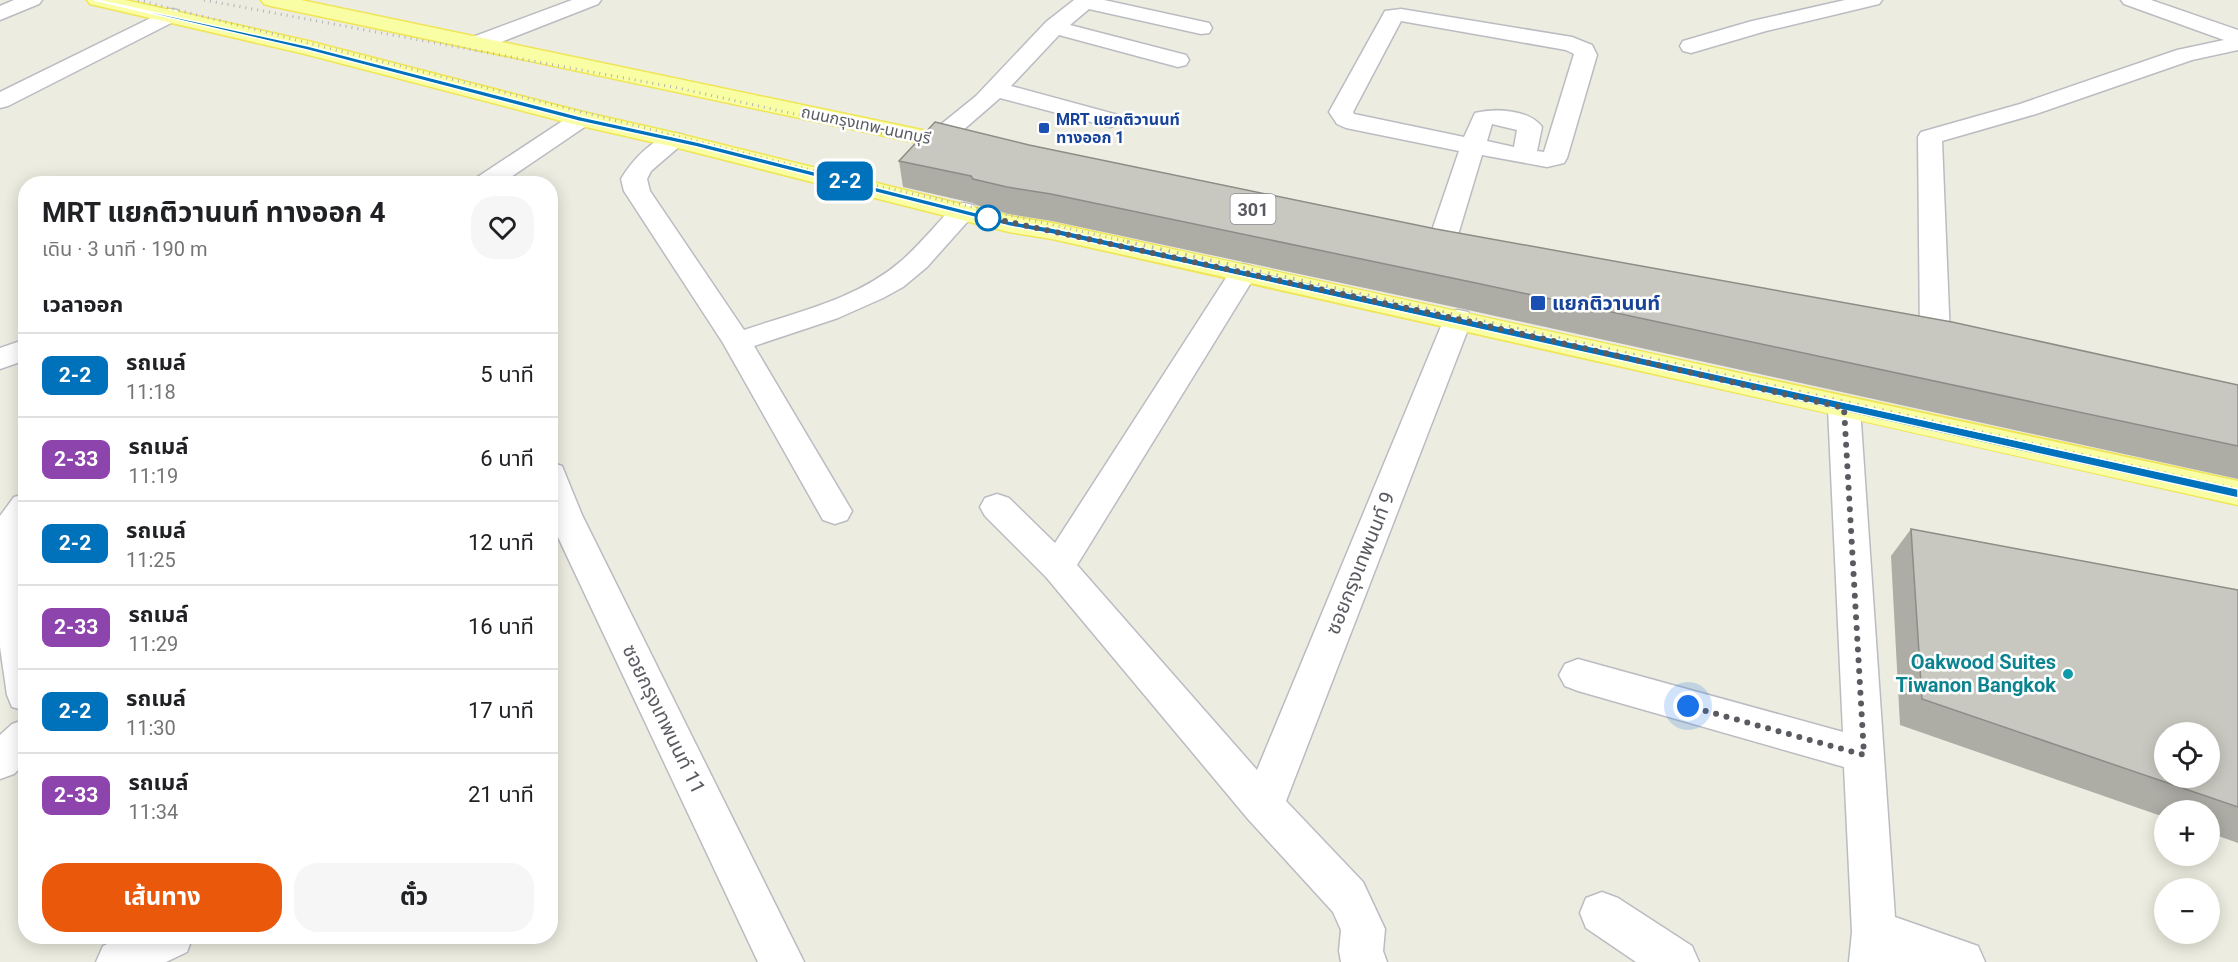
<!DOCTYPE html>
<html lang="th">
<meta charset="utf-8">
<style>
body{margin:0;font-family:Roboto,"Noto Sans Thai",sans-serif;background:#f6f6f6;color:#202124;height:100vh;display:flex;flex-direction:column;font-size:22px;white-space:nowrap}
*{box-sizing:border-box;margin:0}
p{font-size:20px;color:#757577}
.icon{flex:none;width:33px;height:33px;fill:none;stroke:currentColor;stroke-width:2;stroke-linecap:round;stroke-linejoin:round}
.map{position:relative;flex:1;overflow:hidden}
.details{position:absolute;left:18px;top:176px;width:540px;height:768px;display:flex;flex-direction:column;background:#fff;border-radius:24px;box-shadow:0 3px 15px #0003}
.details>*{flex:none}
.badge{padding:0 12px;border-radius:9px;font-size:21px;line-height:39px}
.buttons{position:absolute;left:2154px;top:722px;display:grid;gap:12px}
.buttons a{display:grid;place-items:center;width:66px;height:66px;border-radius:50%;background:#fff;box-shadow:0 3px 15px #0003;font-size:30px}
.you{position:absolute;width:30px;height:30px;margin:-15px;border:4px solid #fff;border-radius:50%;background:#1a73e8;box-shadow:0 0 0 9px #1a73e833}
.map>.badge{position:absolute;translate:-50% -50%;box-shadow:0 0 0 3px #fff}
h2{padding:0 24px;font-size:22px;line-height:54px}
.round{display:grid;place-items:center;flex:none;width:63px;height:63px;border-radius:24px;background:#f6f6f6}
.overview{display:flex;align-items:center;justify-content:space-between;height:102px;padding:0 24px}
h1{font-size:28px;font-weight:700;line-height:45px}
.cta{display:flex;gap:12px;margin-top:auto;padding:12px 24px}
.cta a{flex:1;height:69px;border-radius:24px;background:#ea580c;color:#fff;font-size:24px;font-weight:700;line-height:69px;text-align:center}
.cta a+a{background:#f6f6f6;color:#202124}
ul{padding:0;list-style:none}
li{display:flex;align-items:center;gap:18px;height:84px;padding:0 24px;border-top:2px solid #e0e0e0}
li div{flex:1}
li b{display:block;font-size:22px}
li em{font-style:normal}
li .badge{min-width:66px;font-weight:700;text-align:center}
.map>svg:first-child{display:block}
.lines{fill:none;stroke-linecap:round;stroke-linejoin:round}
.minor-casing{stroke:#bbbcc2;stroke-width:3}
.major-casing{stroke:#efe556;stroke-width:3}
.minor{fill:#fff;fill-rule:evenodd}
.major{fill:#f9fea4;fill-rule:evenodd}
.rail-far1{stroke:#b4b4b5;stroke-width:3;stroke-dasharray:1 5;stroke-linecap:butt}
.rail{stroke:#b4b4b5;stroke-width:4.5;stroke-dasharray:1.5 7;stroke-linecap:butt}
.wall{fill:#adaca5}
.building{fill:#c9c8c0;stroke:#8d8c86;stroke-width:1.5;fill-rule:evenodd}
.line{fill:#0072bc;stroke:#fff;stroke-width:1.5}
.walk{stroke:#595b61;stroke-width:6;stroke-dasharray:0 10.8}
.transit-dot{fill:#1a4fb4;stroke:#fff;stroke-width:2}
.stop-dot{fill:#fff;stroke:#0072bc;stroke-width:3}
.culture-dot{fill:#0f9aa8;stroke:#fff;stroke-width:2}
.labels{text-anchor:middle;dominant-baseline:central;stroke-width:5;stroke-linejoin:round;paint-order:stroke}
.far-transit-label{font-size:16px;font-weight:bold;fill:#164399;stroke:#fff;text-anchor:start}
.far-street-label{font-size:16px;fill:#595b61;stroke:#fff}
.shield{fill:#fff;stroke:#8b8c90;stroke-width:1.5}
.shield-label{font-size:18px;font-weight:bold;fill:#595b61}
.transit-label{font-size:20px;font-weight:bold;fill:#164399;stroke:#fff;text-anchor:start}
.street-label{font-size:20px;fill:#595b61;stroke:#fff}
.culture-label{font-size:20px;font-weight:bold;fill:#0d838f;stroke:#fff;text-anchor:end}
</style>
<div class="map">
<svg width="2238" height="962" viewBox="0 0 2238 962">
<rect width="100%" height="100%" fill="#ecece0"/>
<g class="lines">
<g class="minor-casing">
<path id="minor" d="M14 0H42L39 4 0 20V6Z
M572 0H601L598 4 486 48 478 50 470 48 467 43 470 38Z
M1074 0H1104L1209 23 1212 28 1209 33 1201 34 1089 9 1070 25 1186 55 1189 60 1186 65 1178 67 1059 35 1011 86 1118 115 1122 120 1118 125 1110 127 1000 98 947 144 938 146 929 144 926 139 929 134 976 96 1046 22Z
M1845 0H1882L1879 4 1766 31 1691 53 1683 51 1680 46 1683 41 1752 21Z
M2121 0H2151L2238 30V50L2192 60 2036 114 1942 141 1950 337 1945 344 1935 347 1925 344 1920 337 1918 137 1921 132 2020 104 2177 50 2224 40 2124 4Z
M169 9 177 10 180 15 177 20 8 106 0 108V92Z
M1401 9 1572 37 1592 45 1597 55 1567 158 1564 163 1547 167 1482 155 1454 248 1450 254 1440 256 1430 254 1426 248 1459 151 1346 128 1337 124 1329 112 1385 11ZM1401 21 1566 50 1574 54 1544 152 1537 151 1542 127C1529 109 1494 108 1475 113L1464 137 1354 114 1353 112ZM1492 124 1517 130 1514 147 1487 141Z
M581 112 589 114 593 119 589 124 502 183H472L476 178 573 114Z
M675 133 684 135 687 140 651 171 647 179 650 191 744 330C797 312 857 299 900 262 920 245 936 224 955 205L964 203 973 205 977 211 927 267 903 287 883 298 838 318 754 346 852 511 847 520 835 524 823 520 723 343 624 191 621 179C632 160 653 138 675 133Z
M1243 264 1253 267 1257 273 1077 565 1257 770 1444 319 1448 312 1458 310 1468 312 1472 319 1286 801 1363 882 1385 929 1383 951 1387 962H1341L1339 951 1341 930 1333 912 1248 819 1046 577 985 516 980 507 985 498 997 494 1009 498 1055 543 1233 267Z
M26 339V360L0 369V348Z
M1844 397 1855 400 1860 408 1895 917 1978 946 1985 962H1849L1852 932 1844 767 1578 691 1565 686 1559 675 1565 664 1578 659 1843 732 1828 408 1833 400Z
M550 462 562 466 582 515 804 962H758L550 520Z
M26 494C26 520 21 551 26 576V711L12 707 7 695 0 647V516L14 497Z
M26 719V762L14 774 0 779V735L12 724Z
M1602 892 1618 898 1692 946 1699 962H1636L1586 928 1580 913 1586 898Z
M124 936H193L187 952 166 962H96L103 946Z"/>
</g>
<g class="major-casing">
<path id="major" d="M87 0H125L308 41 583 112 675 133 1009 216 1052 223C1448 308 1842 397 2238 481V505C1842 418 1448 326 1052 239L1009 232 674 147 573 124 305 54 90 4Z
M261 0H301L965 139 974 141 977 146 974 151 965 153 271 6 264 4Z"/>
</g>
<use href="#minor" class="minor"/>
<use href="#major" class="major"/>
<path class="rail-far1" d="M138 0 851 180 1134 243
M204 0 678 88 933 145"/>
<path class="rail" d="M1127 242 2238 490"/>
</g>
<path class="wall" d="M1029 145 1436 229 2238 385V479L1468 310 1052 221 1009 214 976 205 973 203 903 187 899 161Z
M1911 529 2238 590V843L2210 833V810H2164V817L1900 725 1891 556Z"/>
<path class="building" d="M935 122 1029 145 1436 229 1952 322 2238 385V446L1476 283 1051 194 1007 187 973 179 971 176 899 161Z
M1911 529 2238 590V807L1922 699ZM2164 732H2210V777H2164Z"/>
<path class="line" d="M94 0H97L308 46 582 117 697 142 1009 221 1052 228C1448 313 1842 404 2238 489V498C1842 412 1448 320 1052 234L1009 226 697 147 578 121 307 50Z"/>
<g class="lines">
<path class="walk" d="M988 218 986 217 1458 319 1844 408 1864 755 1688 706"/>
</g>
<g class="transit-dot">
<rect x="1038" y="122" width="12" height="12" rx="3"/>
<rect x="1530" y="295" width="16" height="16" rx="3"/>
</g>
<circle class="stop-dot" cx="988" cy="218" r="12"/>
<circle class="culture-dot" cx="2068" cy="674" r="6"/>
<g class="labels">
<g class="far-transit-label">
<text x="1056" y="119">MRT แยกติวานนท์<tspan x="1056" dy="18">ทางออก 1</tspan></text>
</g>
<g class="far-street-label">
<text transform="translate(866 125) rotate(12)">ถนนกรุงเทพ-นนทบุรี</text>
</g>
<rect class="shield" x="1230.5" y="194" width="45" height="30" rx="4.5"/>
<g class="shield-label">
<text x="1253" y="209">301</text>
</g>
<g class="transit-label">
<text x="1552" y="303">แยกติวานนท์</text>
</g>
<g class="street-label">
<text transform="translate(1360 563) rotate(-68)">ซอยกรุงเทพนนท์ 9</text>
<text transform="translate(664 719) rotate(64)">ซอยกรุงเทพนนท์ 11</text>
</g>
<g class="culture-label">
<text x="2056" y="662">Oakwood Suites<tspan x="2056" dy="23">Tiwanon Bangkok</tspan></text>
</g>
</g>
</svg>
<div class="buttons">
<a><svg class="icon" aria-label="locate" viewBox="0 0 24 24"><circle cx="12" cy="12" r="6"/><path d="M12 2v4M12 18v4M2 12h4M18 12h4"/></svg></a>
<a>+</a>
<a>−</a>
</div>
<div class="you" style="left:1688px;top:706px"></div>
<b class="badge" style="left:845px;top:181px;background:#0072bc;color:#fff">2-2</b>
<section class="details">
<div class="overview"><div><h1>MRT แยกติวานนท์ ทางออก 4</h1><p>เดิน · 3 นาที · 190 m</p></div><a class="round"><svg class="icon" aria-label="heart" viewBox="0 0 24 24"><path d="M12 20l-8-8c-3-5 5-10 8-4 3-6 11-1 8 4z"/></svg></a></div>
<h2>เวลาออก</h2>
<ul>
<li><span class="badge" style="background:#0072bc;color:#fff">2-2</span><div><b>รถเมล์</b><p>11:18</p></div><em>5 นาที</em></li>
<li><span class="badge" style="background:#8e44ad;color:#fff">2-33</span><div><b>รถเมล์</b><p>11:19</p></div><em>6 นาที</em></li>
<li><span class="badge" style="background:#0072bc;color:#fff">2-2</span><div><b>รถเมล์</b><p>11:25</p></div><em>12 นาที</em></li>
<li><span class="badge" style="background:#8e44ad;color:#fff">2-33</span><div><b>รถเมล์</b><p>11:29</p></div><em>16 นาที</em></li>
<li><span class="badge" style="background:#0072bc;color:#fff">2-2</span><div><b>รถเมล์</b><p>11:30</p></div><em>17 นาที</em></li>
<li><span class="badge" style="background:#8e44ad;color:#fff">2-33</span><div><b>รถเมล์</b><p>11:34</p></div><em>21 นาที</em></li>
</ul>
<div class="cta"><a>เส้นทาง</a><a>ตั๋ว</a></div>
</section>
</div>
